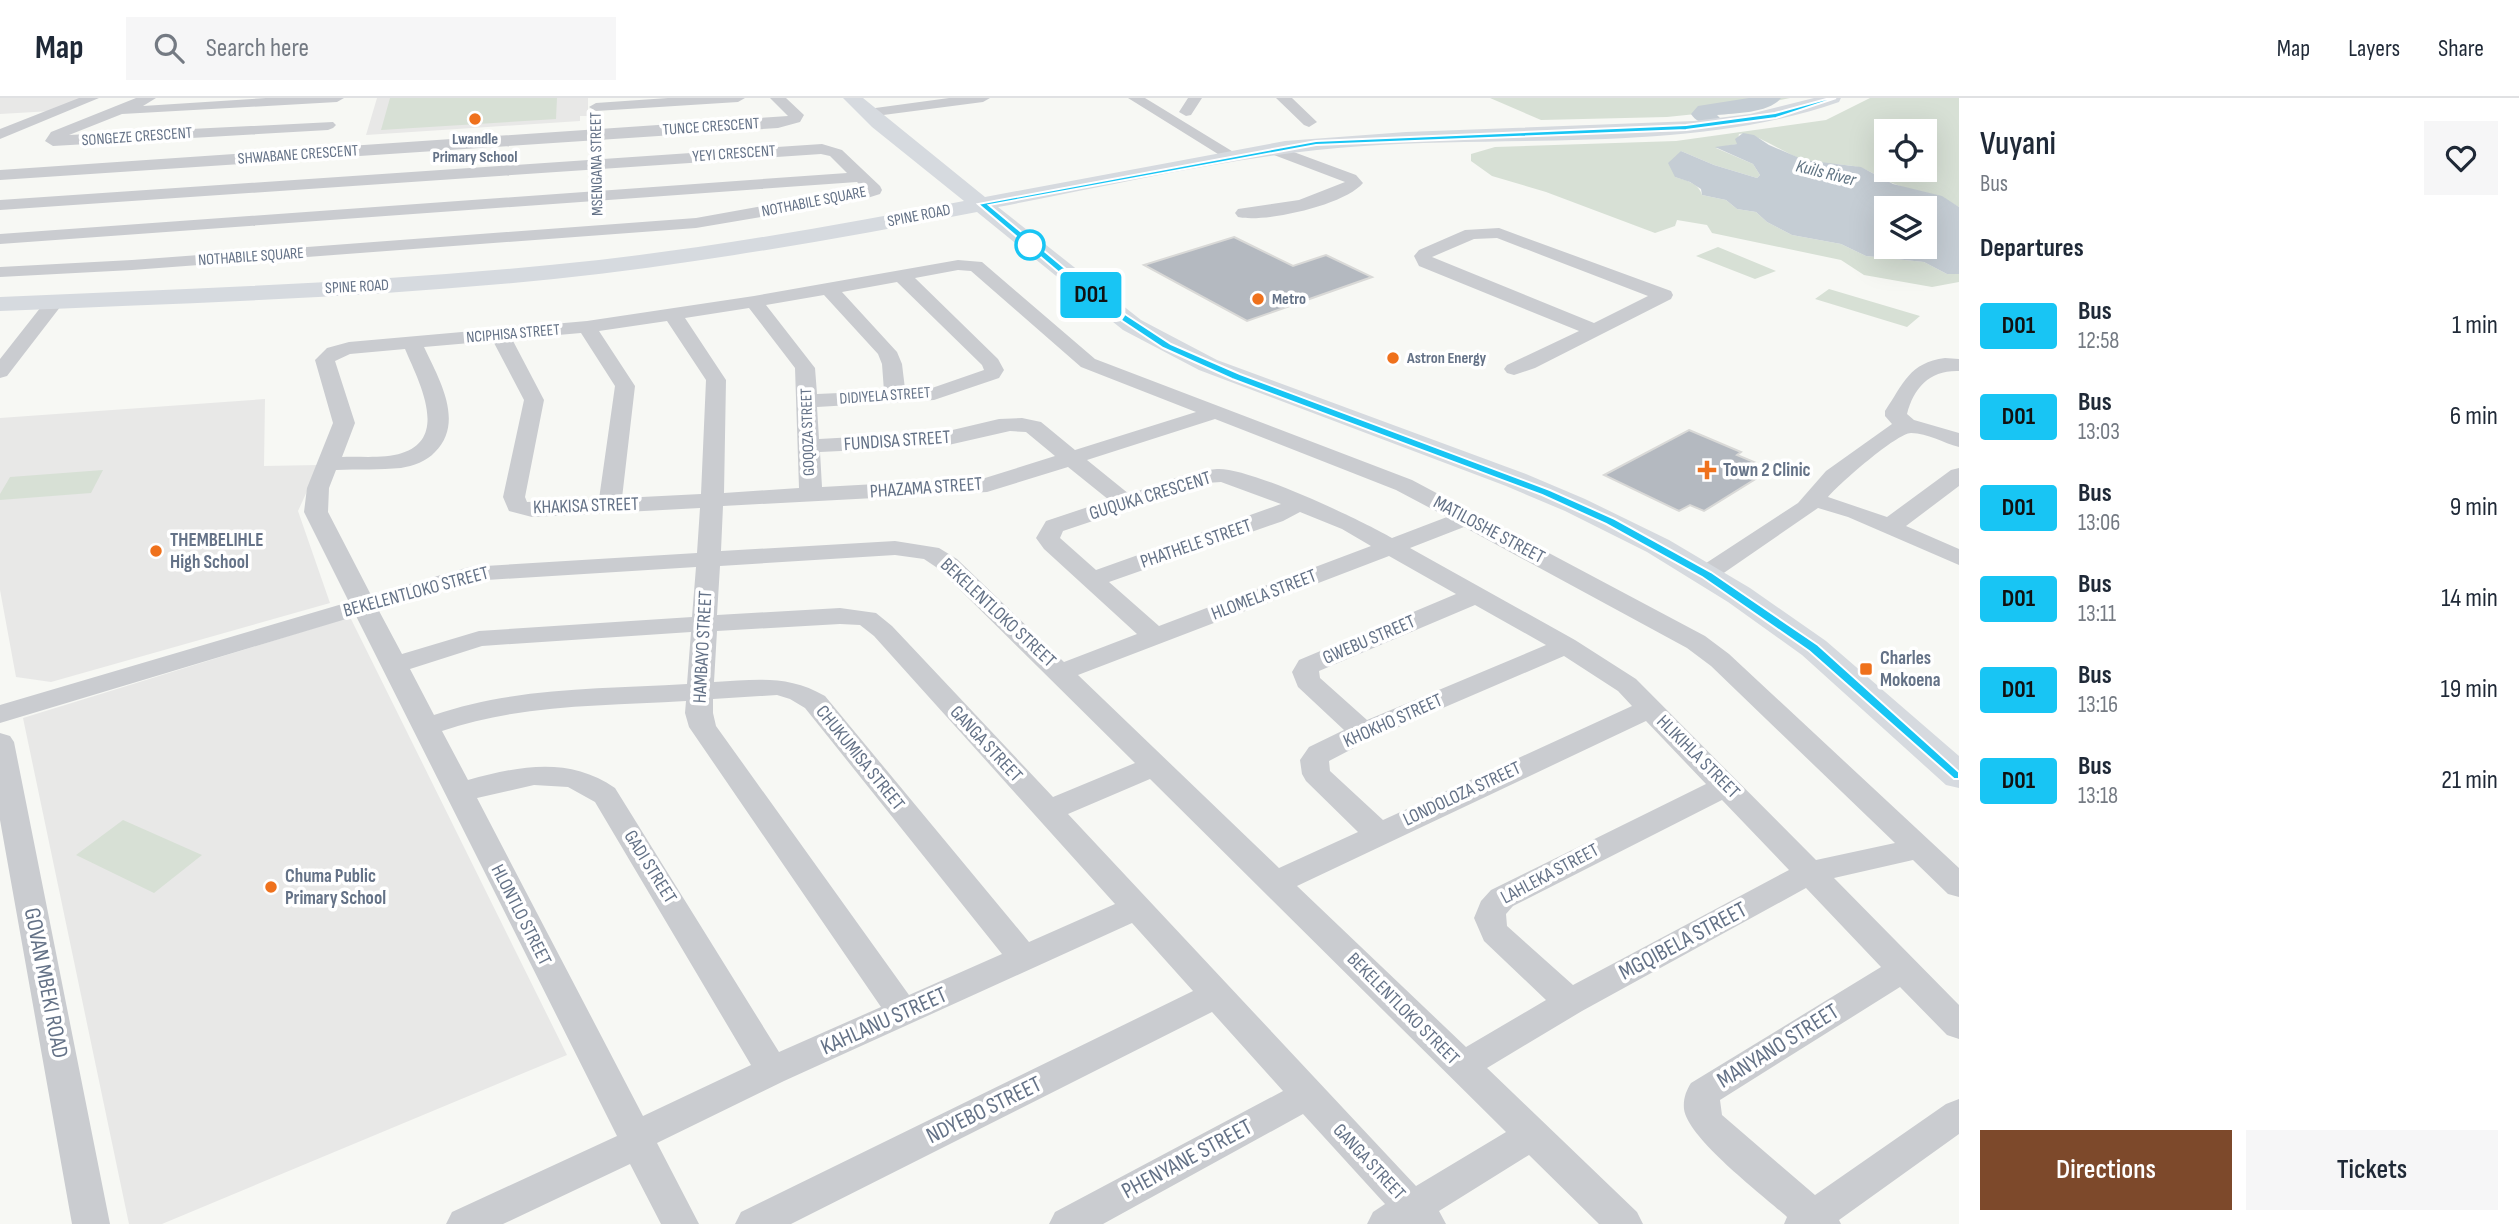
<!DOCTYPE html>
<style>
body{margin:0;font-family:"Sofia Sans Condensed",sans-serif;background:#f6f6f7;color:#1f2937;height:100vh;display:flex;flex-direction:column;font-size:26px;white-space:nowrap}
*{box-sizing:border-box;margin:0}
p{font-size:23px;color:#747a83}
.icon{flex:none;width:38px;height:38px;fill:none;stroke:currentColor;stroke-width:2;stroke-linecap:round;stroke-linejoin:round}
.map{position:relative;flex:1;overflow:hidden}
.sheet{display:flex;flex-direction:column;background:#fff;width:560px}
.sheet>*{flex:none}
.badge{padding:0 14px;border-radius:5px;font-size:24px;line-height:46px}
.controls{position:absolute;left:1874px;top:21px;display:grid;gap:14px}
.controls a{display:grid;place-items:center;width:63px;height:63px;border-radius:0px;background:#fff;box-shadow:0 7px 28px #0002;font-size:35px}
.map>.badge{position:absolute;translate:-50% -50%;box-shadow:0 0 0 4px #fff}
h2{padding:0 21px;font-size:26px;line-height:63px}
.round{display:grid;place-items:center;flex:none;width:74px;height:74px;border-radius:0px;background:#f6f6f7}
.overview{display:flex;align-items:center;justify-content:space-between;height:119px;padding:0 21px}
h1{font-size:33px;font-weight:600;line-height:52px}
.action{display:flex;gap:14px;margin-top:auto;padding:14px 21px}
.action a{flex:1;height:80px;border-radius:0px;background:#7d492b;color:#fff;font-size:28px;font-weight:600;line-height:80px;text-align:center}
.action a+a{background:#f6f6f7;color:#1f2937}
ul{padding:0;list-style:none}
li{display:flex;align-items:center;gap:21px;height:91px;padding:0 21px}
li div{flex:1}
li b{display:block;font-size:26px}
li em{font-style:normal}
li .badge{min-width:77px;font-weight:700;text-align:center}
header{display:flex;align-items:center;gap:42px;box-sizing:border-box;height:98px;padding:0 35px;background:#fff;border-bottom:2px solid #e0e1e3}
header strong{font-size:33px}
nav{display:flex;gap:38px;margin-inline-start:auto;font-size:24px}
.search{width:490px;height:63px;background:#f6f6f7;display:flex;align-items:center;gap:18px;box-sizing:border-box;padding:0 24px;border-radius:0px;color:#747a83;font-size:26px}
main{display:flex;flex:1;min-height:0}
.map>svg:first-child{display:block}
.built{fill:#e8e8e7}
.green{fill:#d7e0d5;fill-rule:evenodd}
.water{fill:#c5cdd4;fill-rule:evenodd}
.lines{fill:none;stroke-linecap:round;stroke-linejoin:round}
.river{fill:#c5cdd4;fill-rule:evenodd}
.building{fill:#b4b9c0;stroke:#d9d9d7;stroke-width:2}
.minor{fill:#caccd0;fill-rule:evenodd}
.major{fill:#d6dadf;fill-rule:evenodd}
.line{fill:#18c5f4;stroke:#fff;stroke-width:2}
.poi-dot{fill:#ef711c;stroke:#fff;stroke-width:2.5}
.stop-dot{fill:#fff;stroke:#18c5f4;stroke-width:3.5}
.labels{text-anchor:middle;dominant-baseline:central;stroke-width:7;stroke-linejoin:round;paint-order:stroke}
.far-street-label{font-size:16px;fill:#647287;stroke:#fff}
.far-poi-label{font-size:16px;font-weight:bold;fill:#647287;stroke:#fff;text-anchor:start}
.far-water-label{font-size:18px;font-style:italic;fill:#607483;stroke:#fff}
.street-label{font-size:19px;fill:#647287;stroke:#fff}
.poi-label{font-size:19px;font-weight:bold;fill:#647287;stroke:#fff;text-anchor:start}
.near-street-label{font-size:23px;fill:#647287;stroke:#fff}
</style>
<header>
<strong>Map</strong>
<div class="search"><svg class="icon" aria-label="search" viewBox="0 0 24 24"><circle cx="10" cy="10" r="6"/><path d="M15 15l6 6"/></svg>Search here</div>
<nav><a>Map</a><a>Layers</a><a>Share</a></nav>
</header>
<main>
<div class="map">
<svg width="1959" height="1126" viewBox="0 0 1959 1126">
<rect width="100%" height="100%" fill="#f7f8f4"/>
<path class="built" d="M0 0H84L52 13 0 16Z
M377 0H588V18H580V23L366 37Z
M265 301 264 368 319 367 298 413 330 505 51 584 16 579 0 492V320Z
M350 519 567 957 162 1126H129L23 620Z"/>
<path class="green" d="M390 0H557L556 21 381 32Z
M1490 0H1790L1725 13 1667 19 1541 22Z
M1870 0H1959V109C1938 96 1915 95 1892 85 1881 81 1870 72 1858 69 1840 65 1821 67 1804 62 1786 57 1755 33 1739 36L1737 46 1716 50 1753 66 1760 77 1757 80 1714 67 1681 53 1675 79C1685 82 1699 85 1702 97L1726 102 1737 111 1756 114 1767 124 1792 137 1841 146 1866 158 1924 164 1947 176H1959V184L1932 189 1864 177 1841 162 1712 135 1707 127 1677 122 1675 128 1655 135 1546 94 1492 78 1471 63V56L1495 49 1676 43 1826 22ZM1886 33H1925V72H1886Z
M1718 149 1776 173 1755 181 1696 158Z
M1829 191 1920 218 1907 229 1815 201Z
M103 372 91 395 0 402V396L10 379Z
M123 722 202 757 154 795 76 757Z"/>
<path class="water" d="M1743 35 1754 37 1769 47 1804 62 1861 69 1893 86 1942 98 1959 109V176H1947L1924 164 1866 158 1841 146 1792 137 1767 124 1756 114 1737 111 1726 102 1702 97 1701 91 1690 84 1675 79 1668 65 1681 53 1714 67 1757 80 1760 77 1753 66 1715 49 1737 46 1735 41ZM1886 110H1925V149H1886Z"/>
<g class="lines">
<path class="river" d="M1749 0H1781C1769 15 1736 15 1717 17L1720 20 1716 24C1706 27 1697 25 1691 16L1698 8Z"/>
</g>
<path class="building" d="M1234 139 1293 168 1326 157 1372 179 1247 223 1144 167Z
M1689 332 1741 354 1737 357 1754 364 1748 367 1765 375 1704 413 1690 407 1679 413 1604 377Z"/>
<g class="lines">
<path class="minor" d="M79 0H99L0 41V31Z
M136 0H156L143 8 266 0H344L337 4 122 16 69 37 333 24 336 27 333 30 328 32 53 48 45 43 51 34Z
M668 0H745L738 4 596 13 589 9 596 5Z
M770 0H786L804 17 800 24 778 30 0 82V72L788 18Z
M949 0H990L983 4 868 19 861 15 868 11Z
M1128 0H1145L1240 58 1238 61H1226Z
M1188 0H1202L1191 17 1186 18 1179 14Z
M1276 0H1292L1317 24 1309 29 1304 27Z
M822 46 842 52 880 88 882 92 880 96 861 102 696 130 132 172 0 179V169L132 162 696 120 863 90 857 84 0 146V136L847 75 830 58 821 56 0 112V102Z
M1272 46 1356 77 1363 85C1345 107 1265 125 1238 119L1235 115 1238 111 1299 102 1345 84 1266 54 1264 51Z
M1499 130 1671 193 1673 197 1671 201 1535 270 1514 277 1507 275 1504 271 1507 267 1579 233 1419 168 1414 158 1419 152 1465 132ZM1497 140 1648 198 1594 225 1432 159 1474 141Z
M958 162 982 164 1095 261 1412 382 1705 538 1729 556 1959 770V799L1948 796 1913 762 1834 780 1959 907V941L1947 937 1900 889 1720 1002 1722 1017 1815 1097 1946 1006 1959 1001V1036L1839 1122 1841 1126H1784L1787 1119C1763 1097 1688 1041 1684 1011 1683 1001 1686 993 1691 985L1881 869 1806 790 1582 913 1487 970 1637 1114 1643 1126H1599L1529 1057 1439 1113 1446 1126H1367L1373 1114 1385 1106 1303 1016 1103 1126H1049L1055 1114 1283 993 1212 914 791 1126H735L741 1114 1193 893 1132 825 784 983 657 1045 699 1126H661L630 1066 503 1126H446L452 1114 617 1038 356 518 0 625V607L349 504 304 414 307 390 333 325 315 262 327 250 349 244 587 223 754 198ZM958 172 971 173 1081 269 1196 314 1075 352 1041 324 1022 320 999 321 944 334 819 341 817 309 934 302 999 280 1004 272 998 261 915 180ZM897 184 982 267 984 272 932 290 905 291 902 266 897 254 842 194ZM824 197 878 256 882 266 884 293 817 296 815 270 766 207ZM749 210 795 270 799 390 724 395 726 282 685 220ZM667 223 706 282 701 396 622 400 635 288 599 233ZM581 235 615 288 599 401 527 404 525 399 544 302 512 241ZM493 243 524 302 503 399 509 413 532 419 700 410 697 455 469 469 371 497 328 414 329 390 336 372C358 371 380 372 401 370 413 368 427 363 435 354 465 324 439 281 424 249ZM405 251C418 282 450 340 402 355 384 361 360 358 342 359L355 325 335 263 350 256ZM1215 321 1396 392 1447 419 1392 440C1361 422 1249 369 1217 371 1187 373 1157 387 1129 396L1087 362ZM1010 333 1026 334 1055 358 985 380 822 389 820 354 944 348ZM1068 369 1109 402 1046 423 1036 440 1044 451 1137 536 1064 564 957 461 939 450 895 443 721 453 723 408 987 394ZM1221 384 1281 406 1096 472 1060 440 1063 433 1206 385ZM1300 414 1342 431 1371 448 1159 528 1109 484 1283 423ZM1464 429 1687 550 1711 568 1895 745 1816 762 1636 581 1575 542 1410 450ZM895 457 924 461 939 471 1135 665 1053 699 892 528 876 515 840 510 717 517 720 468ZM1389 458 1456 496 1299 562 1292 574 1298 589 1344 632 1309 649 1300 662 1302 676 1306 683 1358 734 1279 770 1078 577ZM696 469 692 519 479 533 402 556 378 511 471 483ZM1475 507 1546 547 1367 622 1320 580 1319 573ZM840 526 860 527 874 538 1115 806 1029 844 825 598C787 576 755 582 714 584L717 533ZM691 534 687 586C602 591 515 589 434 617L410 571 482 548ZM1564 558 1618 593 1632 608 1383 722 1330 673 1329 663 1373 640ZM777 597 790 601 805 610 1002 856 909 897 716 628 713 615V601ZM686 603 685 615 689 629 881 909 779 954 615 690C569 658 519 668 468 682L442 633C520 606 604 608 686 603ZM1646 623 1706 686 1491 792 1481 803 1474 820 1484 843 1546 902 1466 949 1297 788ZM1150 681 1506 1034 1416 1088 1068 716ZM534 687 568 689 595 704 751 967 643 1018 477 700ZM1722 702 1789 772 1573 887 1507 828 1506 816 1513 808Z
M55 198 64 204 7 278 0 280V261L48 200Z
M1945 260 1959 261V273C1930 272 1914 289 1907 316L1914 322 1959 335V349C1943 345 1928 335 1911 335 1897 335 1839 386 1828 399L1887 419 1951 372 1959 370V388L1906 428 1959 451V467L1848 419 1818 410 1715 481 1706 483 1697 481 1694 476 1697 471 1798 405 1826 373 1892 326 1885 318V313C1904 285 1909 265 1945 260Z
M0 635 10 638 14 644 110 1126H72L0 722Z"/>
<path class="major" d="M843 0H863L985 99 1285 43 1406 34 1694 23 1750 16 1814 0H1841L1839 4C1693 55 1518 37 1364 48 1241 56 1119 86 998 109L1141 222 1217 262 1526 376 1585 401 1669 442 1750 490 1826 543 1959 658V690L1946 687 1802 557 1728 504 1647 454 1565 413 1506 388 1199 272 1123 232 977 114C837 141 696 166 554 181 370 200 185 205 0 213V199C184 191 367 185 550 167 689 154 827 129 964 103L872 29Z"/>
</g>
<path class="line" d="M1830 0H1836L1776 20 1686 32 1316 47 989 107 1102 201 1171 246 1240 276 1550 392 1615 421 1711 474 1818 547 1959 674V681H1954L1809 553 1702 479 1606 426 1542 397 1232 281 1163 250 1095 205 978 106 1316 43 1686 27 1775 15Z"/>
<g class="poi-dot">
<circle cx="475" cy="21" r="7"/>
<circle cx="1258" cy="201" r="7"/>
<circle cx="1393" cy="260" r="7"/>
<path d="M1703.5 361.5h7v7h7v7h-7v7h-7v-7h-7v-7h7z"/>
<circle cx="156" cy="453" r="7"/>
<rect x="1859" y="564" width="14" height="14" rx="3.5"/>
<circle cx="271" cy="789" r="7"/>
</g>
<circle class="stop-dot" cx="1030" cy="147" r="14"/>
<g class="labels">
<g class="far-street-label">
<text transform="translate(711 29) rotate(-4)">TUNCE CRESCENT</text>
<text transform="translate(137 39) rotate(-4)">SONGEZE CRESCENT</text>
<text transform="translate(734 56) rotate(-4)">YEYI CRESCENT</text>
<text transform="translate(298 57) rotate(-4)">SHWABANE CRESCENT</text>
<text transform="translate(597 66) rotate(-91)">MSENGANA STREET</text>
<text transform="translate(814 104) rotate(-11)">NOTHABILE SQUARE</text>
<text transform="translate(919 118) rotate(-11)">SPINE ROAD</text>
<text transform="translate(251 159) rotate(-4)">NOTHABILE SQUARE</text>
<text transform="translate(357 189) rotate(-3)">SPINE ROAD</text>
<text transform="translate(513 236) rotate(-5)">NCIPHISA STREET</text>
<text transform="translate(885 298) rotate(-4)">DIDIYELA STREET</text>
<text transform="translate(808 334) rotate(-92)">GOQOZA STREET</text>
</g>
<g class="far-poi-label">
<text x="475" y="41" text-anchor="middle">Lwandle<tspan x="475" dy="18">Primary School</tspan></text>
<text x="1272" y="201">Metro</text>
<text x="1407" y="260">Astron Energy</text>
</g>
<g class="far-water-label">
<text transform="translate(1826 75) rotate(14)">Kuils River</text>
</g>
<g class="street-label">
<text transform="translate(897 343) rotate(-4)">FUNDISA STREET</text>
<text transform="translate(926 390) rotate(-4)">PHAZAMA STREET</text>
<text transform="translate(1150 398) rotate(-17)">GUQUKA CRESCENT</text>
<text transform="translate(586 408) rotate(-2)">KHAKISA STREET</text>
<text transform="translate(1489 432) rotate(28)">MATILOSHE STREET</text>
<text transform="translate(1196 446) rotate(-19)">PHATHELE STREET</text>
<text transform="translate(416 494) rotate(-15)">BEKELENTLOKO STREET</text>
<text transform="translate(1264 497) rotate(-21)">HLOMELA STREET</text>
<text transform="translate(998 515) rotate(43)">BEKELENTLOKO STREET</text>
<text transform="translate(1369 542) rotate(-23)">GWEBU STREET</text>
<text transform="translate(703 549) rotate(-87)">HAMBAYO STREET</text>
<text transform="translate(1393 623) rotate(-24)">KHOKHO STREET</text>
<text transform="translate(986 646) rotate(47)">GANGA STREET</text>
<text transform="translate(1698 659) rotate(45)">HLIKIHLA STREET</text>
<text transform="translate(860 660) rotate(51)">CHUKUMISA STREET</text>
<text transform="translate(1462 696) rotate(-25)">LONDOLOZA STREET</text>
<text transform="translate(650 769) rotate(58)">GADI STREET</text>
<text transform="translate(1550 776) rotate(-28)">LAHLEKA STREET</text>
<text transform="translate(521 817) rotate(63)">HLONTLO STREET</text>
<text transform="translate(1403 911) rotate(45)">BEKELENTLOKO STREET</text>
<text transform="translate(1369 1064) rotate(47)">GANGA STREET</text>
</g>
<g class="poi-label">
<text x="1723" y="372">Town 2 Clinic</text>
<text x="170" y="442">THEMBELIHLE<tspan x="170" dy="22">High School</tspan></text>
<text x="1880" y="560">Charles<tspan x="1880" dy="22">Mokoena</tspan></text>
<text x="285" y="778">Chuma Public<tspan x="285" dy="22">Primary School</tspan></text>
</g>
<g class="near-street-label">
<text transform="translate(1683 843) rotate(-28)">MGQIBELA STREET</text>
<text transform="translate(46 885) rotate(79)">GOVAN MBEKI ROAD</text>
<text transform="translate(884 923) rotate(-24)">KAHLANU STREET</text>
<text transform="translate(1778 948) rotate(-32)">MANYANO STREET</text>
<text transform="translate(984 1012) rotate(-26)">NDYEBO STREET</text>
<text transform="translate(1187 1061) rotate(-28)">PHENYANE STREET</text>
</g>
</g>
</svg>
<div class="controls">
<a><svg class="icon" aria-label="locate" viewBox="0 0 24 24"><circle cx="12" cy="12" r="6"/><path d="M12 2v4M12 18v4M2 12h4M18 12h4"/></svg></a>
<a><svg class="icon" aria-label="layers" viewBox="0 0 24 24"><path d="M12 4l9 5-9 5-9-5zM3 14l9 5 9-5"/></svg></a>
</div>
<b class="badge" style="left:1091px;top:197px;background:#18c5f4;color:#111">D01</b>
</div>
<section class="sheet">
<div class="overview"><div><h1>Vuyani</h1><p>Bus</p></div><a class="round"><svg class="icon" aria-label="heart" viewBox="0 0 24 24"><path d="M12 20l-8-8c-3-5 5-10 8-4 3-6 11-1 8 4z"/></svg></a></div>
<h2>Departures</h2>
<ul>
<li><span class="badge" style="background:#18c5f4;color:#111">D01</span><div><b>Bus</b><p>12:58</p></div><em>1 min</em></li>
<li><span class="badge" style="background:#18c5f4;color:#111">D01</span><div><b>Bus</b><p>13:03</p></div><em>6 min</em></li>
<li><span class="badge" style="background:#18c5f4;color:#111">D01</span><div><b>Bus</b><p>13:06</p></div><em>9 min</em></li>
<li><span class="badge" style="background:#18c5f4;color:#111">D01</span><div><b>Bus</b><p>13:11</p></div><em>14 min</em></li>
<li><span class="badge" style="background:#18c5f4;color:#111">D01</span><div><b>Bus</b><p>13:16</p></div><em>19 min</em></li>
<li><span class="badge" style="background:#18c5f4;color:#111">D01</span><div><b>Bus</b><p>13:18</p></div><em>21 min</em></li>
</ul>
<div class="action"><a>Directions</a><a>Tickets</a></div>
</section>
</main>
